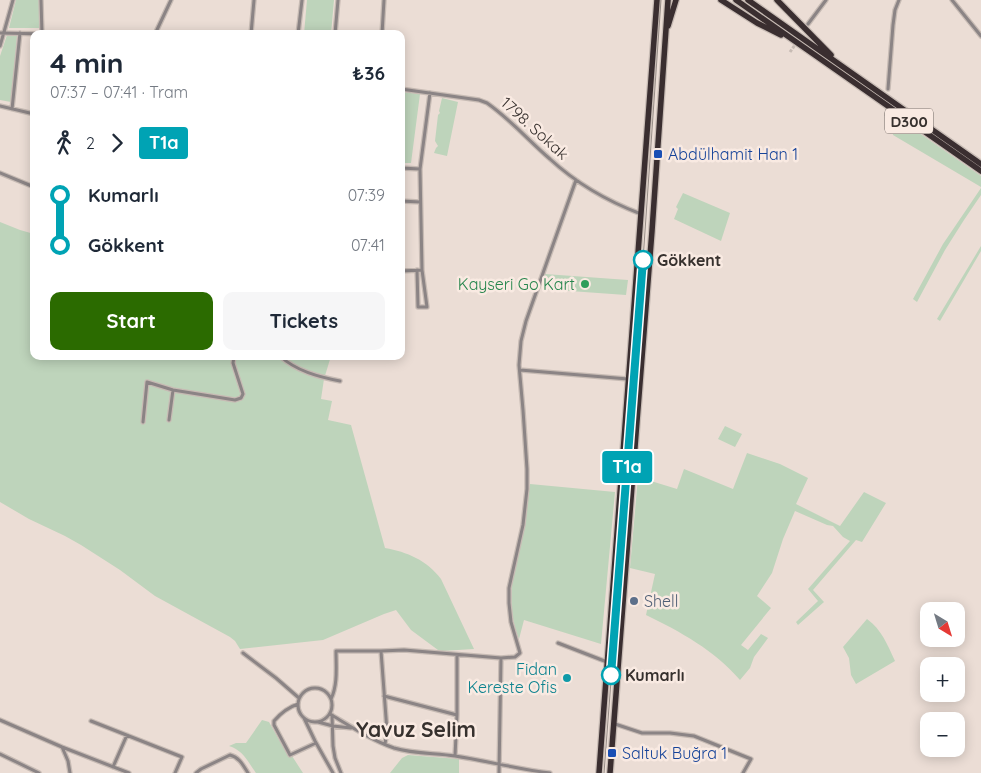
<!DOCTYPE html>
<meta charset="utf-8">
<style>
body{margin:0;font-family:Quicksand,sans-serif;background:#f6f6f7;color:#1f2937;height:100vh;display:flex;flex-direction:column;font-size:19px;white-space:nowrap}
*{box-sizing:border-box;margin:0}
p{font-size:16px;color:#747a83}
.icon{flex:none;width:28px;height:28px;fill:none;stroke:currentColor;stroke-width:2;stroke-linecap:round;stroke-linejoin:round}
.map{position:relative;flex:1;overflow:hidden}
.side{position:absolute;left:30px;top:30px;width:375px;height:330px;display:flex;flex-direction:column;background:#fff;border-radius:10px;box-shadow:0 2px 12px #0003}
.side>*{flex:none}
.badge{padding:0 10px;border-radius:4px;font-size:18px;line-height:32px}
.needle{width:32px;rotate:142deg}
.fabs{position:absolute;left:920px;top:602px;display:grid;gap:10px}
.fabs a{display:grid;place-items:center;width:45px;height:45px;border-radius:10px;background:#fff;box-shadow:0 2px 12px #0003;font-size:25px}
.map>.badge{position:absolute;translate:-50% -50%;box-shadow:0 0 0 2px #fff}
.legs{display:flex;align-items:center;gap:8px;height:55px;padding:0 20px;font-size:16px}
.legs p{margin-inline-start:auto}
.head{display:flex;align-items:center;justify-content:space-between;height:85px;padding:0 20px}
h1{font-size:28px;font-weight:700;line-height:38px}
.button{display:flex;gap:10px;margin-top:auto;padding:10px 20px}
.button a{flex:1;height:58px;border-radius:10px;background:#2b6b00;color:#fff;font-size:20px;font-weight:700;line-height:58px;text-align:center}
.button a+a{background:#f6f6f7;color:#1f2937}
ul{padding:0 20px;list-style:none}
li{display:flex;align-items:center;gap:18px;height:50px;font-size:19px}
li i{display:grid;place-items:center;width:8px;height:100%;margin:0 6px;background:currentColor}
li i::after{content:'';width:12px;height:12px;margin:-6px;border:4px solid;border-radius:50%;background:#fff}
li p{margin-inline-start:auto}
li:first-child i{background:linear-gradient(#0000 50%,currentColor 0)}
li:last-child i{background:linear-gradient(currentColor 50%,#0000 0)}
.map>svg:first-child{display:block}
.green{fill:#bed4bb}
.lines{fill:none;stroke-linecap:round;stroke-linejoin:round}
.minor-tunnel{stroke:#c7bbb4;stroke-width:3;stroke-dasharray:3 1.5;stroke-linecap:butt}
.minor-casing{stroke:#c7bbb4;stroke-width:5.5}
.trunk-casing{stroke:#c7bbb4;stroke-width:8}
.minor{stroke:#8b8485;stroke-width:3}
.trunk{stroke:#3a2e30;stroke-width:5.5}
.tram{stroke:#968c86;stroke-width:1}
.line-1-casing{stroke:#fff;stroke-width:11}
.line-1{stroke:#00a3b4;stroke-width:8}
.transit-dot{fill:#1a4fb4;stroke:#f9eae2;stroke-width:2}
.stop-1-dot{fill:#fff;stroke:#00a3b4;stroke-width:2.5}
.leisure-dot{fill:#2e9e5b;stroke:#f9eae2;stroke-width:2}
.service-dot{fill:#5c6f8a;stroke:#f9eae2;stroke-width:2}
.culture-dot{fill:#0f9aa8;stroke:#f9eae2;stroke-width:2}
.labels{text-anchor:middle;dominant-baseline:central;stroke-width:5;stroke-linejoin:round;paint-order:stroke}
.shield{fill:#f9eae2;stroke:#716864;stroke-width:1}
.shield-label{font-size:15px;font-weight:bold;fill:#37312e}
.street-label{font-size:16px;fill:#37312e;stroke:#f9eae2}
.transit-label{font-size:16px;fill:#164399;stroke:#f9eae2;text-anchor:start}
.stop-label{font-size:16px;font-weight:bold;fill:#37312e;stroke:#f9eae2;text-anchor:start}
.leisure-label{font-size:16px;fill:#27864d;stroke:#f9eae2;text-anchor:end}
.service-label{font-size:16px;fill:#4e5e75;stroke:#f9eae2;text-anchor:start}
.culture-label{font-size:16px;fill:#0d838f;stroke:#f9eae2;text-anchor:end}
.district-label{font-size:21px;font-weight:bold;fill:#37312e;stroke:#f9eae2}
</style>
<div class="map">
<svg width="981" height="773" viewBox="0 0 981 773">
<rect width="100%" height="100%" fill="#ebddd5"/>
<path class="green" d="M16 0H39V28H9Z
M307 0H334L331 34H304Z
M7 35 17 36 11 102 0 100V56Z
M401 92 420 94 411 163H401Z
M442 98 458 102 447 156 434 153 436 148 438 146 435 141 438 115 440 113 439 111Z
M889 112 981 176V187L893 135Z
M981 188V195L964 220 945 250 917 302 913 299 943 244Z
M683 193 730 213 721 241 674 219 678 209 676 207Z
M0 222 20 230 34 234V356H331L324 379 321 399 332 401 328 420 351 425 385 548C407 552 427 560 441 579L474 649 442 651 438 650 411 630 396 610 384 614 323 640 240 649 235 641 230 637 155 596 120 570 81 545 65 536 29 519 0 502Z
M981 246V251L940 321 937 319Z
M545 274 628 280 626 295 542 289Z
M725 426 742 434 735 447 718 439Z
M747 453 780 464 808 478 796 504 840 526 864 492 886 503 862 542 856 540 813 590 824 602 798 625 796 622 818 601 808 589 850 541 843 537 833 526 827 525 795 511 783 539 772 573 757 596 771 608 741 645 748 650 761 634 768 638 754 657 750 668 740 680C714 650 681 632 646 615L655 574 630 568 638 477 677 489 684 469 733 489Z
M530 484 615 492 601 644 524 620 519 639C503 597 515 571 523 530 526 515 528 499 530 484Z
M867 619C882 630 887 644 895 661L856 684 851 675 849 658 843 647Z
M262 720 269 722 287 754 289 757 292 756 303 773H256C248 762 243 750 229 746L236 743H246Z
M408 755 459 759V773H390L402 758Z"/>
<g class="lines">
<path class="minor-tunnel" d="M790 52 797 42
M886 116 887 104"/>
<g class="minor-casing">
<path id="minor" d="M41 0 42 34
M952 0 981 36
M808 24 826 0
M0 33 47 34
M155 33 166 34
M155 34 171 0
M251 34 254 0
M298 34 302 0
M335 34 338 0
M382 34 384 0
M0 46 13 0
M401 89 479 100 487 103C510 119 529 141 550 159 576 183 607 201 641 214
M888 89 893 25 895 10 899 0
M0 106 34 114
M12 109 20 33
M401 168 420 169
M0 173 34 187
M401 201 420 202
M417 270 418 307H427L422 270 420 169 430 93
M401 271 422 270
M280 356C296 371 319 377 340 381
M520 370 628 379
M169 420 173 390
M143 422 147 382 173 390 235 400 241 398 243 394 233 363 234 356
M558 643 607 662
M381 651 404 650 501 658 515 657 520 653 511 622 509 603V588L523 525 527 489V469L523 410 519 365 521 341 526 321 576 180
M243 653 276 678 299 698
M298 705a17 17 0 1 1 34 0a17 17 0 1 1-34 0Z
M384 696 457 715
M331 699C338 684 336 667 336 651H381L387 731 385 744
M298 704C289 707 280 714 274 721V725L290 755 316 743
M330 714C350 726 371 740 394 748 414 754 435 753 455 756 487 761 518 769 550 773
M332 715 333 746 335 758 341 773
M304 718 315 741 333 773
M0 720 62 747 129 773
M91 721 182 757 175 773
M318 722 333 726 351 728
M615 724 642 733H670L694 736 751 759 743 773
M62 747 68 761 70 773
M0 754 39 773
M455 756 457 715V655
M113 767 127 735
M196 773 201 769 230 755C239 757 243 765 248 773
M499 773 501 658"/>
</g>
<g class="trunk-casing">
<path id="trunk" d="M721 0 757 23 781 35
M736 0 981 171
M748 0 981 164
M777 0 831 55
M668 26 676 0
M599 773 657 0
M610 773 637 421 652 231 668 0"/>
</g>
<use href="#minor" class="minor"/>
<use href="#trunk" class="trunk"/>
<path class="tram" d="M604 773 643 260 661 0"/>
</g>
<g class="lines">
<g class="line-1-casing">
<path id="line-1" d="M611 675 643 260"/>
</g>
<use href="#line-1" class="line-1"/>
</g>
<g class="transit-dot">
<rect x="653" y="149" width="10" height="10" rx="2.5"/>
<rect x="607" y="748" width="10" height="10" rx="2.5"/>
</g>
<g class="stop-1-dot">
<circle cx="643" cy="260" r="9"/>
<circle cx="611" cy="675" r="9"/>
</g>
<circle class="leisure-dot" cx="585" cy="284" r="5"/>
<circle class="service-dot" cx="634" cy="601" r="5"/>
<circle class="culture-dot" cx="567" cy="678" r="5"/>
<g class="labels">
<rect class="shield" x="885" y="108.5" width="48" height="25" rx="4"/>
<g class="shield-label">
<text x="909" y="121">D300</text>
</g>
<g class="street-label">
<text transform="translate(535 128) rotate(42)">1798. Sokak</text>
</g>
<g class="transit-label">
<text x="668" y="154">Abdülhamit Han 1</text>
<text x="622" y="753">Saltuk Buğra 1</text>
</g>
<g class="stop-label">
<text x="657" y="260">Gökkent</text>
<text x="625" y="675">Kumarlı</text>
</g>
<g class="leisure-label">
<text x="575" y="284">Kayseri Go Kart</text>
</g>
<g class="service-label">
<text x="644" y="601">Shell</text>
</g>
<g class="culture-label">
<text x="557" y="669">Fidan<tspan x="557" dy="18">Kereste Ofis</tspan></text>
</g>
<g class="district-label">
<text x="416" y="729">Yavuz Selim</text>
</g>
</g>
</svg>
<div class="fabs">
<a><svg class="needle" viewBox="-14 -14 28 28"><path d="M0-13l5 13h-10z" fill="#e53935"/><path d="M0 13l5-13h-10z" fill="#747a83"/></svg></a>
<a>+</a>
<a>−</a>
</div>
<b class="badge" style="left:627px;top:467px;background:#00a3b4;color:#fff">T1a</b>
<section class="side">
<div class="head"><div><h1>4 min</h1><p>07:37 – 07:41 · Tram</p></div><b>₺36</b></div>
<div class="legs"><svg class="icon" aria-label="walk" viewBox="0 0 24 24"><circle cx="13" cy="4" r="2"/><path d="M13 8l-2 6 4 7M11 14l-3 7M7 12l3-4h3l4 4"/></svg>2<svg class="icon" aria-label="forward" viewBox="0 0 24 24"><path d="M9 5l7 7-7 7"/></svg><b class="badge" style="background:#00a3b4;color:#fff">T1a</b></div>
<ul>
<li><i style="color:#00a3b4"></i><b>Kumarlı</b><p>07:39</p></li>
<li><i style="color:#00a3b4"></i><b>Gökkent</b><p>07:41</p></li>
</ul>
<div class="button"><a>Start</a><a>Tickets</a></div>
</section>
</div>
